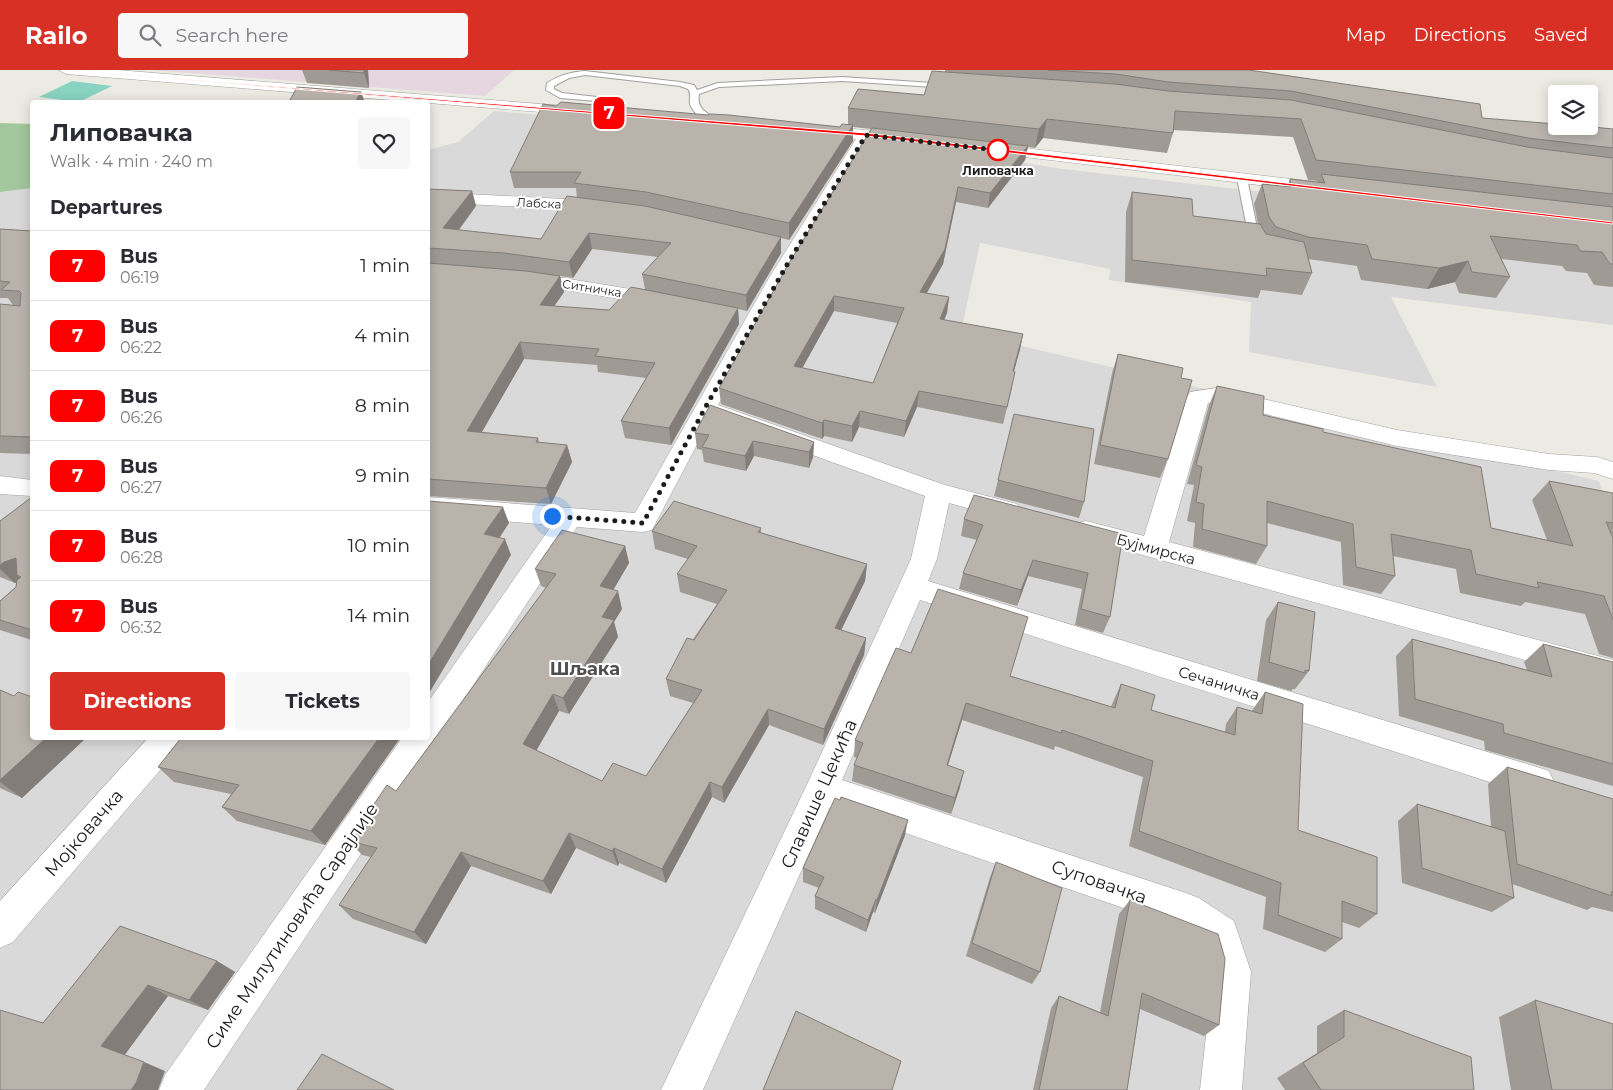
<!DOCTYPE html>
<meta charset="utf-8">
<style>
body{margin:0;font-family:Montserrat,sans-serif;background:#f7f7f7;color:#2b2b33;height:100vh;display:flex;flex-direction:column;font-size:19px;white-space:nowrap}
*{box-sizing:border-box;margin:0}
p{font-size:16px;color:#7c7c81}
.icon{flex:none;width:28px;height:28px;fill:none;stroke:currentColor;stroke-width:2;stroke-linecap:round;stroke-linejoin:round}
.map{position:relative;flex:1;overflow:hidden}
.drawer{position:absolute;left:30px;top:30px;width:400px;height:640px;display:flex;flex-direction:column;background:#fff;border-radius:5px;box-shadow:0 2px 12px #0003}
.drawer>*{flex:none}
.badge{padding:0 10px;border-radius:8px;font-size:18px;line-height:32px}
.buttons{position:absolute;left:1548px;top:15px;display:grid;gap:10px}
.buttons a{display:grid;place-items:center;width:50px;height:50px;border-radius:5px;background:#fff;box-shadow:0 2px 12px #0003;font-size:25px}
.you{position:absolute;width:25px;height:25px;margin:-12px;border:4px solid #fff;border-radius:50%;background:#1a73e8;box-shadow:0 0 0 8px #1a73e833}
.map>.badge{position:absolute;translate:-50% -50%;box-shadow:0 0 0 2px #fff}
h2{padding:0 20px;font-size:19px;line-height:45px}
.round{display:grid;place-items:center;flex:none;width:52px;height:52px;border-radius:5px;background:#f7f7f7}
.headline{display:flex;align-items:center;justify-content:space-between;height:85px;padding:0 20px}
h1{font-size:24px;font-weight:700;line-height:38px}
.button{display:flex;gap:10px;margin-top:auto;padding:10px 20px}
.button a{flex:1;height:58px;border-radius:5px;background:#d93025;color:#fff;font-size:20px;font-weight:700;line-height:58px;text-align:center}
.button a+a{background:#f7f7f7;color:#2b2b33}
ul{padding:0;list-style:none}
li{display:flex;align-items:center;gap:15px;height:70px;padding:0 20px;border-top:1px solid #e1e1e2}
li div{flex:1}
li b{display:block;font-size:19px}
li em{font-style:normal}
li .badge{min-width:55px;font-weight:700;text-align:center}
header{display:flex;align-items:center;gap:30px;box-sizing:border-box;height:70px;padding:0 25px;background:#d93025;color:#fff}
header strong{font-size:24px}
nav{display:flex;gap:28px;margin-inline-start:auto;font-size:18px}
.search{width:350px;height:45px;background:#f7f7f7;display:flex;align-items:center;gap:12px;box-sizing:border-box;padding:0 18px;border-radius:5px;color:#7c7c81;font-size:19px}
.map>svg:first-child{display:block}
.residential{fill:#dad9d9}
.industrial{fill:#e5d6e0}
.forest{fill:#a2c79c}
.pitch{fill:#89d3c2}
.lines{fill:none;stroke-linecap:round;stroke-linejoin:round}
.service-casing{stroke:#a0a0a0;stroke-width:2}
.minor-casing{stroke:#a0a0a0;stroke-width:1}
.service{fill:#fff;fill-rule:evenodd}
.minor{fill:#fff;fill-rule:evenodd}
.wall{fill:#9f9a94;fill-rule:evenodd}
.shaded-wall{fill:#827d78}
.building{fill:#b9b3ac;stroke:#827d78;fill-rule:evenodd}
.line{fill:#f00;stroke:#fff}
.walk{stroke:#1c1c1c;stroke-width:5;stroke-dasharray:0 9}
.stop-dot{fill:#fff;stroke:#f00;stroke-width:2.5}
.labels{text-anchor:middle;dominant-baseline:central;stroke-width:4;stroke-linejoin:round;paint-order:stroke}
.far-stop-label{font-size:12px;font-weight:bold;fill:#1c1c1c;stroke:#fff}
.far-street-label{font-size:12px;fill:#1c1c1c;stroke:#fff}
.street-label{font-size:15px;fill:#1c1c1c;stroke:#fff}
.quarter-label{font-size:18px;font-weight:bold;fill:#4f4f4f;stroke:#fff}
.near-street-label{font-size:18px;fill:#1c1c1c;stroke:#fff}
</style>
<header>
<strong>Railo</strong>
<div class="search"><svg class="icon" aria-label="search" viewBox="0 0 24 24"><circle cx="10" cy="10" r="6"/><path d="M15 15l6 6"/></svg>Search here</div>
<nav><a>Map</a><a>Directions</a><a>Saved</a></nav>
</header>
<div class="map">
<svg width="1613" height="1020" viewBox="0 0 1613 1020">
<rect width="100%" height="100%" fill="#ecebe3"/>
<path class="residential" d="M494 41 913 75 1063 99 1613 162V255L1391 227 1437 317 1249 282 1251 232 1109 210 1110 199 980 173 961 262 1599 411 1613 457V1020H0V122L32 118V668H428V80L458 72Z"/>
<path class="industrial" d="M151 0H514L485 26Z"/>
<path class="forest" d="M0 53 32 54V118L0 122Z"/>
<path class="pitch" d="M72 11 112 16 79 32 39 27Z"/>
<g class="lines">
<g class="service-casing">
<path id="service" d="M585 1 680 12 694 15 697 20 718 13 842 7 948 14 952 16 948 18 842 11 719 17 699 24C696 41 710 43 719 52L715 55C706 52 693 44 690 34 689 28 692 24 688 19L680 16 585 5 569 8 554 16V19L562 23 597 27V31L560 28 546 20 547 13C559 5 571 2 585 1Z
M1242 105 1247 108 1259 168 1263 174 1262 176H1254L1249 168 1237 108Z"/>
</g>
<g class="minor-casing">
<path id="minor" d="M59 0H117L578 37 583 38 585 41 583 44 578 45 66 4Z
M815 55 904 64 909 66 912 69 909 72 904 74 870 70 788 208 718 335 945 415 1017 434 1021 440 1017 446 1008 449 949 433 937 489 928 511 1537 697 1549 701 1554 712 1549 723 1537 727 920 530 842 710 1186 823 1199 828 1234 851 1251 902 1242 1020H1200L1213 902 1206 876 1176 856 830 737 703 1020H661L810 708 911 489 925 426 711 348 652 460 643 462 577 457 439 667 436 668 431 678 204 1020H159L165 1005 402 668H428V632L552 455 428 445V427L635 443 769 208 856 69 810 63 807 60 810 57Z
M989 74 1326 113 1332 114 1334 118 1332 122 1326 123 983 82 981 79 983 76Z
M428 122 564 129 605 134 608 138 605 142 599 143 564 139 428 132Z
M526 202 661 224 668 226 671 230 668 234 661 236 519 212 516 208 519 204Z
M1216 318 1397 360 1549 384 1597 387 1613 392V409L1594 403 1549 400 1397 376 1216 332 1208 333 1169 472 1613 590V614L1077 467 1073 460 1077 453 1086 451 1144 466 1187 327 1190 322Z
M0 406 32 410V426L0 424Z
M148 668H184L179 678 13 872 0 878V831Z"/>
</g>
<use href="#service" class="service"/>
<use href="#minor" class="minor"/>
</g>
<path class="wall" d="M302 0H368L369 18 307 13Z
M945 0H1249L1482 48 1613 59V217L1594 215 1587 203 1566 201 1562 196 1501 189 1510 207 1496 228 1459 223 1455 212 1427 219 1361 210 1357 196 1308 189 1312 203 1302 225 1261 220 1258 228 1125 212 1126 142 1132 122 1193 146 1258 154 1254 134 1262 114 1287 117 1290 109 1317 112 1318 111 1308 110 1293 67 1173 60V63L1167 83 1043 68 1035 78 1028 77 1025 90 988 138 956 132 943 194 927 223 949 227 947 243 944 250 1023 264 1014 302 1012 318 1003 354 917 337 904 367 859 357 852 372 824 366 822 369 721 334 719 318 871 59 853 57V71L789 170 781 168V183L747 241 738 239 739 254 671 375 625 368 621 351 646 308 598 302 597 295 524 289 482 362 538 368 539 372 567 375 572 392 551 434 428 426V119L472 121 476 136 459 160 541 169 577 128 576 118H514L510 102 556 36 708 45 840 57 848 55V38L924 25 945 2ZM592 179 658 187 642 204 645 219 609 240 554 236 564 222 560 206 573 208ZM834 241 897 253 873 313 802 298Z
M0 159 32 161V384L0 383V234L13 235 8 228H0Z
M1118 284 1181 308 1168 389 1160 408 1094 394 1112 303Z
M1217 316 1263 345 1323 362 1491 458 1547 470 1532 430 1549 411 1613 423V588L1599 584 1585 544 1525 532 1521 536 1460 523 1456 499 1393 486 1395 506 1381 524 1343 515 1341 472 1267 453V476L1256 494 1193 477 1195 453 1187 451 1194 415 1187 414 1209 335Z
M695 363 814 372 813 387 809 398 754 386 746 401 704 392 702 380 697 379Z
M998 410 1084 432 1079 448 994 426Z
M32 427V570L0 560V531L16 517 17 512 15 513 0 507V451Z
M964 449 1123 464 1110 547 1103 563 1075 555 1082 519 1028 506 1017 536 959 519 963 503 977 470 961 466Z
M761 458V463L867 494 865 511 841 560 866 568 864 585 823 675 769 655 724 733 712 727 666 813 619 793 618 796 576 778 551 824 471 796 426 874 353 849 339 835 371 787 362 785 349 771 396 721 546 518 541 516 535 499 625 476 629 493 613 520 622 539 614 552 618 567 569 644 559 641 536 680 602 711 646 706 693 633 670 626 666 609 717 534 680 522 677 504 688 489 655 479 652 461Z
M1278 532 1309 601 1295 619H1293L1291 621 1257 611 1266 550Z
M1412 569 1527 600 1524 592 1543 574 1613 592V716L1485 680 1484 671 1399 646 1396 586Z
M911 583 1010 606 1111 637 1113 632 1121 614 1151 640 1225 662 1226 654 1237 637 1252 641 1253 639 1265 622 1298 760 1377 844 1359 858 1342 852V869L1325 882 1263 859 1266 827 1129 776 1143 707 1055 676 1054 680 962 650 948 695 960 717 951 744 852 711 854 695 857 688 854 687 855 670Z
M0 620 32 668H86L22 728 0 718Z
M181 668H400L325 775 237 751 222 737 231 724 174 712 158 697Z
M1507 697 1613 729V842L1592 837 1587 840 1512 814 1514 828 1492 842 1402 813 1398 751 1417 734 1491 757 1488 714Z
M905 765 875 843 873 842 866 862 815 839V826L819 818 803 812V798Z
M996 792 1040 902 1032 914 966 886 990 807Z
M1130 830 1219 955 1204 966 1140 939 1127 1020H1033L1051 938 1059 926 1100 942 1119 844Z
M217 891 235 902 208 940 168 926 124 985 165 1001 43 953Z
M1535 930 1613 1020H1511L1499 947Z
M1344 940 1474 1020H1285L1277 1008 1317 983V956Z"/>
<path class="shaded-wall" d="M364 0H368L369 18 364 3Z
M361 22 364 30 363 32H355Z
M1047 49 1043 68 1035 78 1039 59Z
M853 55V71L789 170V153Z
M1028 76 1025 90 988 138 990 123Z
M958 117 956 132 943 194 918 238 920 222Z
M472 121 476 136 448 174 443 158Z
M589 163 592 179 573 208 569 192Z
M781 167V183L747 241 746 225Z
M1468 191 1455 212 1427 219 1439 198Z
M560 206 564 222 544 251 540 235Z
M834 226V241L794 313V296Z
M949 227 947 243 938 265 940 249Z
M738 238 739 254 671 375 669 358Z
M1023 264 1020 280 1009 318 1013 301Z
M520 272 524 289 473 377 467 361Z
M919 321 917 337 904 367 906 351Z
M860 341 859 357 852 372V356Z
M824 350V366L822 369V353Z
M753 371 754 386 746 401 745 386Z
M814 372 813 387 809 398V382Z
M567 375 572 392 551 434 546 418Z
M503 437 509 453 491 481 484 464Z
M505 469 511 485 428 625V595Z
M625 476 629 493 605 534 600 516Z
M16 488 21 507 17 505 21 509 15 513 0 499V495L4 492Z
M1033 490 1028 506 1017 536 1021 520Z
M867 494 865 511 834 575 835 558Z
M618 521 622 539 614 552 618 567 569 644 563 628 602 547Z
M866 568 864 585 823 675 824 659Z
M553 624 559 641 531 690 523 674Z
M966 633 962 650 943 711 947 695Z
M768 639 769 655 724 733 722 717Z
M46 668H86L22 728 0 712V710Z
M379 668H400L325 775 311 761Z
M964 701 960 717 951 744 955 728Z
M710 712 712 727 666 813 662 799Z
M908 750 905 765 875 843 877 830Z
M569 763 576 778 551 824 543 811Z
M614 778 619 793 618 796 612 781Z
M461 782 471 796 426 874 414 862Z
M876 829 873 842 866 862 868 850Z
M217 891 235 902 208 940 189 930Z
M148 915 168 926 124 986 101 976Z
M144 992 165 1001 158 1020H131Z"/>
<path class="building" d="M329 0H364V3Z
M1048 0H1249L1480 34 1482 48 1556 54V56H1582L1613 59V78L1528 68 1291 21 1168 12 1116 4Z
M932 1 1115 14 1168 21 1291 30 1527 77 1613 88V124L1316 90 1301 49 1175 41 1173 63 1047 49 1039 59 848 38 858 19 924 25Z
M297 17 361 22 355 32H289Z
M561 32 708 45 710 44 729 45 840 57 842 54 853 55 789 153 646 122 574 113 581 102H510L543 34 556 36Z
M872 58 1028 76 990 123 958 117 945 179 920 222 949 227 940 249 1023 264 1013 301 1015 302 1007 337 919 321 906 351 860 341 852 356 824 350 822 353 719 318 789 193ZM834 226 904 238 873 313 794 296Z
M1321 104 1613 137V194H1610L1602 182 1580 181 1577 175 1490 166 1510 207 1472 202 1468 191 1439 198 1372 189 1367 175 1308 167 1276 157 1269 147 1262 114 1291 117 1290 109 1325 113Z
M428 119 472 121 443 158 541 169 567 126 645 136 781 167 746 225 642 204 671 173 589 163 569 192 504 183 428 178Z
M1132 122 1192 129 1193 146 1260 154 1266 164 1304 172 1312 203 1266 198 1267 206 1132 190Z
M0 159 32 161V367L0 366V234L20 236 21 223 19 221 1 220 10 212 0 211Z
M428 193 526 201 560 206 540 235 609 240 631 217 738 238 669 358 621 351 655 293 595 286 599 279 520 272 467 361 538 368 536 372 567 375 546 418 428 409Z
M1118 284 1183 298 1181 308 1192 310 1168 389 1100 375Z
M1217 316 1264 326 1263 345 1323 359V362L1481 397 1491 458 1573 476 1549 411 1613 423V453L1606 452 1613 468V550L1604 526 1537 512 1539 518 1476 504 1471 480 1391 464 1395 506 1356 497 1353 454 1267 431V476L1202 459 1204 434 1196 432 1202 397 1196 395Z
M710 335 814 372 809 382 753 371 745 386 702 377 709 365 695 363Z
M1014 344 1094 359 1084 432 998 410Z
M974 425 1123 464 1110 547 1081 539 1088 503 1033 490 1021 520 963 503 983 455 964 449Z
M32 427V560L0 550V531L16 517 17 510 21 507 17 505 16 488 4 492 0 495V451Z
M428 431 503 437 484 464 505 469 428 595Z
M674 431 761 458 758 462 867 494 835 558 866 568 824 659 768 639 722 717 710 712 662 799 614 778 612 781 569 763 543 811 461 782 414 862 339 835 377 778 349 771 387 715 396 721 556 504 535 499 562 460 625 476 600 516 618 521 602 547 614 550 563 628 553 624 523 674 602 711 613 693 646 706 702 620 666 609 687 568 694 570 727 520 677 504 697 476 652 461Z
M938 519 1028 547 1010 606 1115 638 1121 614 1155 625 1151 640 1235 665 1237 637 1262 644 1265 622 1303 634 1298 760 1377 787V844L1342 831V869L1278 845 1281 813 1139 761 1153 691 1062 660 1061 663 966 633 947 695 964 701 955 728 854 695 863 673 855 670 896 578 911 583Z
M1278 532 1315 542 1309 601 1305 600V603L1269 592Z
M1412 569 1552 607 1543 574 1613 592V694L1504 663 1503 654 1415 629Z
M0 620 14 626 18 622 32 627V668H46L0 710Z
M181 668H379L311 761 222 737 239 715 158 697Z
M1507 697 1613 729V822H1611L1612 826 1517 794Z
M841 727 908 750 877 830 876 829 868 850 815 826 824 807 803 798 835 728 840 730Z
M1417 734 1505 761 1514 828 1422 798Z
M996 792 1062 818 1040 902 972 873Z
M1130 830 1218 864 1225 889 1219 955 1142 923 1127 1020H1039L1059 926 1108 946Z
M120 856 217 891 189 930 148 915 101 976 144 992 136 1013 131 1020H0V940L43 953Z
M1535 930 1613 954V1020H1552Z
M1344 940 1471 987 1474 1020H1321L1303 993 1344 967Z
M796 941 901 991 892 1020H763Z
M322 984 394 1020H297Z"/>
<path class="line" d="M64 0H66L866 63 1613 152V154L866 66Z"/>
<g class="lines">
<path class="walk" d="M552 446 643 453 705 338 788 193 866 65 1004 81 998 80"/>
</g>
<circle class="stop-dot" cx="998" cy="80" r="10"/>
<g class="labels">
<g class="far-stop-label">
<text x="998" y="100">Липовачка</text>
</g>
<g class="far-street-label">
<text transform="translate(539 133) rotate(3)">Лабска</text>
<text transform="translate(592 218) rotate(9)">Ситничка</text>
</g>
<g class="street-label">
<text transform="translate(1156 479) rotate(15)">Бујмирска</text>
<text transform="translate(1219 613) rotate(17)">Сечаничка</text>
</g>
<g class="quarter-label">
<text x="585" y="599">Шљака</text>
</g>
<g class="near-street-label">
<text transform="translate(819 724) rotate(-66)">Славише Цекића</text>
<text transform="translate(84 763) rotate(-49)">Мојковачка</text>
<text transform="translate(1099 812) rotate(19)">Суповачка</text>
<text transform="translate(292 856) rotate(-56)">Симе Милутиновића Сарајлије</text>
</g>
</g>
</svg>
<div class="buttons">
<a><svg class="icon" aria-label="layers" viewBox="0 0 24 24"><path d="M12 4l9 5-9 5-9-5zM3 14l9 5 9-5"/></svg></a>
</div>
<div class="you" style="left:552px;top:446px"></div>
<b class="badge" style="left:609px;top:43px;background:#f00;color:#fff">7</b>
<section class="drawer">
<div class="headline"><div><h1>Липовачка</h1><p>Walk · 4 min · 240 m</p></div><a class="round"><svg class="icon" aria-label="heart" viewBox="0 0 24 24"><path d="M12 20l-8-8c-3-5 5-10 8-4 3-6 11-1 8 4z"/></svg></a></div>
<h2>Departures</h2>
<ul>
<li><span class="badge" style="background:#f00;color:#fff">7</span><div><b>Bus</b><p>06:19</p></div><em>1 min</em></li>
<li><span class="badge" style="background:#f00;color:#fff">7</span><div><b>Bus</b><p>06:22</p></div><em>4 min</em></li>
<li><span class="badge" style="background:#f00;color:#fff">7</span><div><b>Bus</b><p>06:26</p></div><em>8 min</em></li>
<li><span class="badge" style="background:#f00;color:#fff">7</span><div><b>Bus</b><p>06:27</p></div><em>9 min</em></li>
<li><span class="badge" style="background:#f00;color:#fff">7</span><div><b>Bus</b><p>06:28</p></div><em>10 min</em></li>
<li><span class="badge" style="background:#f00;color:#fff">7</span><div><b>Bus</b><p>06:32</p></div><em>14 min</em></li>
</ul>
<div class="button"><a>Directions</a><a>Tickets</a></div>
</section>
</div>
